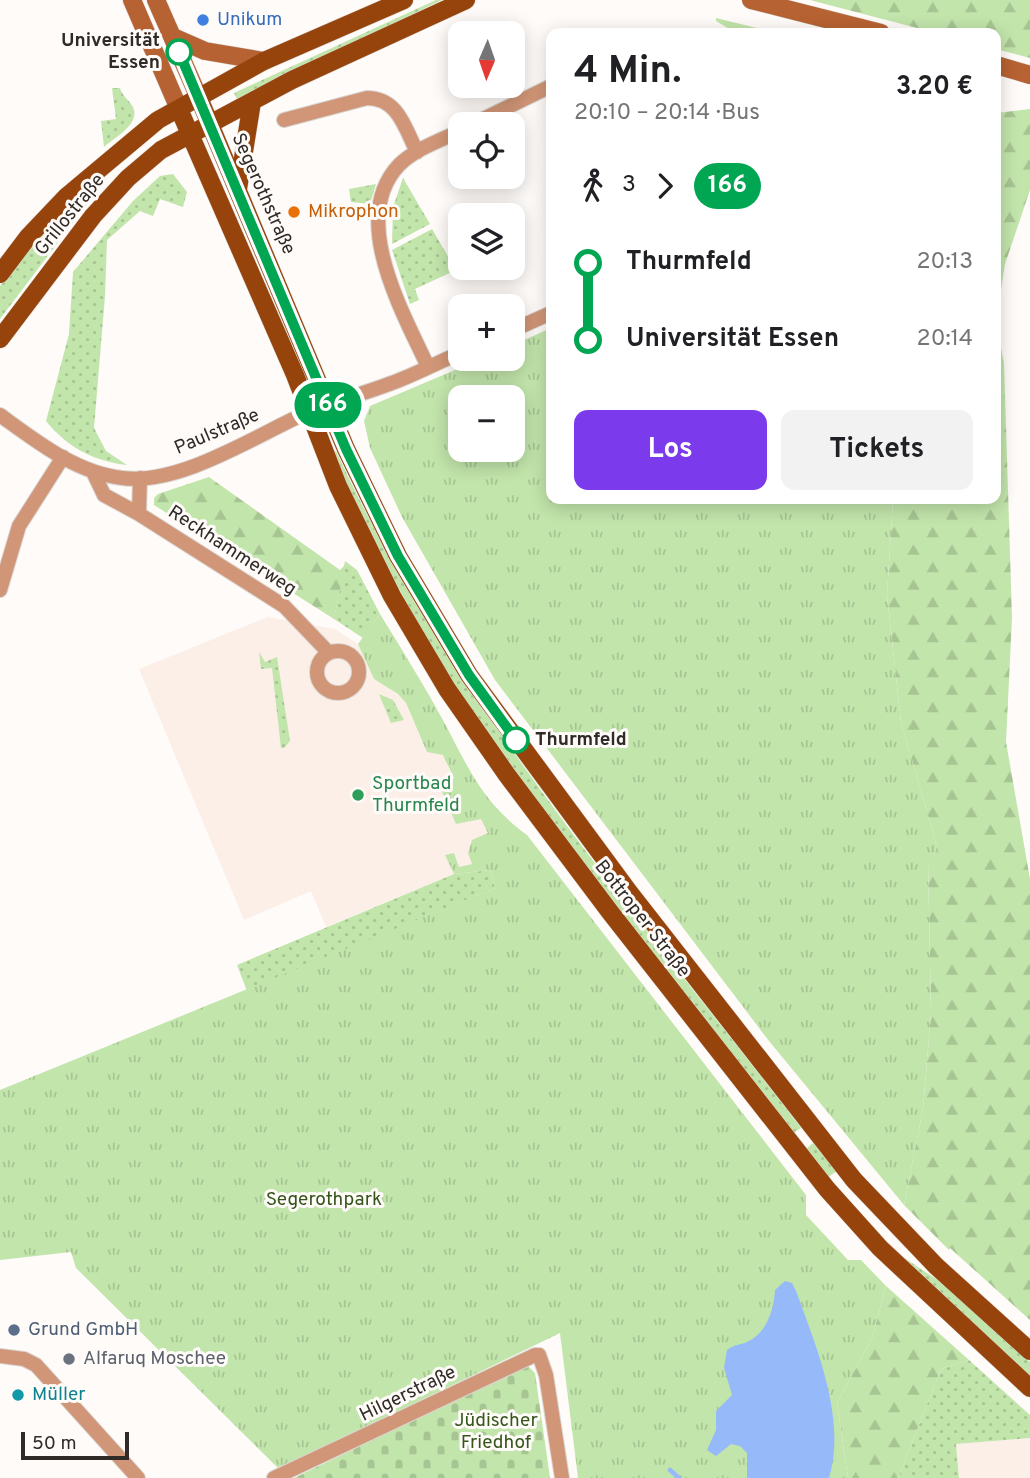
<!DOCTYPE html>
<html lang="de">
<meta charset="utf-8">
<style>
body{margin:0;font-family:Overpass,sans-serif;background:#f2f2f2;color:#202124;height:100vh;display:flex;flex-direction:column;font-size:26px;white-space:nowrap}
*{box-sizing:border-box;margin:0}
p{font-size:23px;color:#757577}
.icon{flex:none;width:38px;height:38px;fill:none;stroke:currentColor;stroke-width:2;stroke-linecap:round;stroke-linejoin:round}
.map{position:relative;flex:1;overflow:hidden}
.sheet{position:absolute;left:546px;top:28px;width:455px;height:476px;display:flex;flex-direction:column;background:#fff;border-radius:14px;box-shadow:0 4px 18px #0003}
.sheet>*{flex:none}
.badge{padding:0 14px;border-radius:23px;font-size:24px;line-height:46px}
.needle{width:46px;rotate:182deg}
.tools{position:absolute;left:448px;top:21px;display:grid;gap:14px}
.tools a{display:grid;place-items:center;width:77px;height:77px;border-radius:14px;background:#fff;box-shadow:0 4px 18px #0003;font-size:35px}
.scale{position:absolute;left:21px;bottom:18px;width:108px;box-sizing:border-box;padding-left:7px;border:4px solid #312b28;border-top:0;font-size:19px;line-height:24px;white-space:nowrap;color:#312b28;-webkit-text-stroke:5px #fefbf9;paint-order:stroke}
.map>.badge{position:absolute;translate:-50% -50%;box-shadow:0 0 0 4px #fff}
.legs{display:flex;align-items:center;gap:10px;height:77px;padding:0 28px;font-size:23px}
.legs p{margin-inline-start:auto}
.head{display:flex;align-items:center;justify-content:space-between;height:119px;padding:0 28px}
h1{font-size:38px;font-weight:700;line-height:52px}
.cta{display:flex;gap:14px;margin-top:auto;padding:14px 28px}
.cta a{flex:1;height:80px;border-radius:14px;background:#7c3aed;color:#fff;font-size:28px;font-weight:700;line-height:80px;text-align:center}
.cta a+a{background:#f2f2f2;color:#202124}
ul{padding:0 28px;list-style:none}
li{display:flex;align-items:center;gap:24px;height:77px;font-size:26px}
li i{display:grid;place-items:center;width:10px;height:100%;margin:0 9px;background:currentColor}
li i::after{content:'';width:18px;height:18px;margin:-9px;border:5px solid;border-radius:50%;background:#fff}
li p{margin-inline-start:auto}
li:first-child i{background:linear-gradient(#0000 50%,currentColor 0)}
li:last-child i{background:linear-gradient(currentColor 50%,#0000 0)}
.map>svg:first-child{display:block}
.commercial{fill:#fcefe7}
.grass{fill:url(#grass-dots)}
.forest{fill:url(#forest-firs)}
.cemetery{fill:url(#cemetery-stones)}
.park{fill:url(#park-tufts);fill-rule:evenodd}
.garden{fill:#c2e5ab}
.water{fill:#96b9fa}
.lines{fill:none;stroke-linecap:round;stroke-linejoin:round}
.stream{stroke:#96b9fa;stroke-width:4.5}
.street-casing{stroke:#d9d6d3;stroke-width:16}
.secondary-casing{stroke:#d9d6d3;stroke-width:19}
.primary-casing{stroke:#d9d6d3;stroke-width:19}
.street{stroke:#d19677;stroke-width:14}
.secondary{stroke:#b76232;stroke-width:18}
.primary{stroke:#96440c;stroke-width:18}
.line-1-casing{stroke:#fff;stroke-width:16}
.line-1{stroke:#00a651;stroke-width:10}
.shop-dot{fill:#3f7fe0;stroke:#fefbf9;stroke-width:2.5}
.stop-1-dot{fill:#fff;stroke:#00a651;stroke-width:3.5}
.food-dot{fill:#e8710a;stroke:#fefbf9;stroke-width:2.5}
.leisure-dot{fill:#2e9e5b;stroke:#fefbf9;stroke-width:2.5}
.service-dot{fill:#5c6f8a;stroke:#fefbf9;stroke-width:2.5}
.worship-dot{fill:#6b7280;stroke:#fefbf9;stroke-width:2.5}
.culture-dot{fill:#0f9aa8;stroke:#fefbf9;stroke-width:2.5}
.labels{text-anchor:middle;dominant-baseline:central;stroke-width:6;stroke-linejoin:round;paint-order:stroke}
.shop-label{font-size:19px;fill:#366cbe;stroke:#fefbf9;text-anchor:start}
.stop-label{font-size:19px;font-weight:bold;fill:#312b28;stroke:#fefbf9;text-anchor:end}
.street-label{font-size:19px;fill:#312b28;stroke:#fefbf9}
.food-label{font-size:19px;fill:#c56008;stroke:#fefbf9;text-anchor:start}
.leisure-label{font-size:19px;fill:#27864d;stroke:#fefbf9;text-anchor:start}
.park-label{font-size:19px;fill:#35551b;stroke:#fefbf9}
.service-label{font-size:19px;fill:#4e5e75;stroke:#fefbf9;text-anchor:start}
.worship-label{font-size:19px;fill:#5b616d;stroke:#fefbf9;text-anchor:start}
.culture-label{font-size:19px;fill:#0d838f;stroke:#fefbf9;text-anchor:start}
</style>
<div class="map">
<svg width="1030" height="1478" viewBox="0 0 1030 1478">
<defs>
<pattern id="grass-dots" width="8" height="8" patternUnits="userSpaceOnUse" patternTransform="scale(1.75)"><rect width="8" height="8" fill="#c2e5ab"/><path d="M2 2h.1M6 6h.1" fill="none" stroke="#a7c593" stroke-width="1.8" stroke-linecap="round"/></pattern>
<pattern id="forest-firs" width="22" height="20" patternUnits="userSpaceOnUse" patternTransform="scale(1.75)"><rect width="22" height="20" fill="#c2e5ab"/><path d="M5 1l3.5 6h-7zM16 11l3.5 6h-7z" fill="#a7c593"/></pattern>
<pattern id="cemetery-stones" width="16" height="16" patternUnits="userSpaceOnUse" patternTransform="scale(1.75)"><rect width="16" height="16" fill="#c2e5ab"/><path d="M2 7V4a2 2 0 0 1 4 0v3zM10 15v-3a2 2 0 0 1 4 0v3z" fill="#a7c593"/></pattern>
<pattern id="park-tufts" width="24" height="20" patternUnits="userSpaceOnUse" patternTransform="scale(1.75)"><rect width="24" height="20" fill="#c2e5ab"/><path d="M3 7l-1-3M5 7V3M7 7l1-3M15 17l-1-3M17 17v-4M19 17l1-3" fill="none" stroke="#a7c593"/></pattern>
</defs>
<rect width="100%" height="100%" fill="#fefbf9"/>
<path class="commercial" d="M268 617 335 629 358 644 374 679 398 694 406 703 427 752 443 754 454 778 456 824 482 818 489 834 472 864 459 867 446 855 454 874 326 927 311 891 244 920 139 669Z
M1030 1438V1478H959L956 1444Z"/>
<path class="grass" d="M436 0H442L237 99 234 93Z
M112 88H120C122 96 129 100 133 107 141 124 114 138 104 147L101 121 116 119Z
M173 174 187 192 183 207 160 199 153 216 140 211 107 240 105 296 94 428 106 451 127 465C93 461 67 447 46 421L69 334 73 272 133 201 160 176Z
M102 175 106 179 0 319V286L53 222Z
M403 178 430 224 392 244 393 207Z
M376 184 370 204 351 202 349 189Z
M432 229 456 270 415 289 419 300 410 304 392 250Z
M336 451C451 700 634 911 801 1128L793 1133C687 998 576 864 479 721 421 637 375 545 331 453Z
M345 561 357 570 380 614 363 638 334 619Z
M259 652 265 662 277 657 290 741 284 748H281L272 668 261 669Z
M379 694 393 700 404 720 391 723Z
M490 870 495 888 247 991 237 965 454 874Z
M813 1143 837 1171 828 1177 806 1149Z
M897 1253 945 1285 1030 1362V1376Z
M969 1360 1030 1415V1438L956 1444 959 1478H898L941 1369Z"/>
<path class="forest" d="M810 0H1030V58L996 49V33H936Z
M1030 109V190L1005 264 996 322 1004 363 1012 618 1006 742 1030 879V1320L950 1248 949 1250 904 1205 923 1109 931 1013 928 860 938 850 901 722 887 595 893 499H996V113Z
M209 477 340 570 345 565 334 619 154 505V498L158 494Z
M886 1286 969 1360 941 1369 898 1478H848L837 1403 872 1338Z"/>
<path class="cemetery" d="M527 1365 535 1373 550 1478H294Z"/>
<path class="park" d="M551 328V499H893L887 595 901 722 938 850 928 861 931 1013 923 1109 904 1205 769 1041 495 680 402 517 370 448 364 421 370 406 481 359H513V345ZM460 397H513V450H460Z
M380 614C402 650 424 685 444 722 469 769 482 802 527 835L806 1195V1215L848 1260H861L886 1286 872 1338 837 1403 848 1478H578L560 1333 279 1469 76 1268 71 1252 0 1260V1090L495 888 490 870 454 874 445 855 454 853 459 867 472 864 468 853 472 840 488 833 481 819 456 824 442 792 454 778 443 755 427 752 406 703 398 694 374 679 358 644Z"/>
<path class="garden" d="M716 18 777 33H736L716 21Z"/>
<path class="water" d="M785 1281 792 1283 796 1291C816 1346 847 1419 829 1478H747V1453L740 1446 731 1444 716 1456 707 1450 716 1430V1411L732 1395 724 1368 727 1350C735 1344 740 1345 747 1342 767 1333 774 1309 775 1290Z"/>
<g class="lines">
<path class="stream" d="M670 1470 679 1478"/>
<g class="street-casing">
<path id="street" d="M284 120 367 98C398 98 405 128 417 152
M473 124 551 86
M513 330 551 313
M428 367C404 314 348 219 399 165 415 149 441 140 460 131
M0 415C36 441 76 473 122 478 179 486 255 436 306 413 337 400 371 392 402 379 422 371 441 361 460 353
M93 472 104 495 139 514 284 606 329 653
M139 514 140 478
M0 590 19 526 63 457
M317 672a21 21 0 1 1 42 0a21 21 0 1 1-42 0Z
M0 1356 24 1359 36 1365 138 1478
M274 1478 535 1355H539L546 1375 562 1478"/>
</g>
<g class="secondary-casing">
<path id="secondary" d="M132 0 179 109
M156 0 199 98
M751 0 881 33
M173 37 205 51 264 61
M996 65 1030 75"/>
</g>
<g class="primary-casing">
<path id="primary" d="M199 98 346 449 398 556 469 675 629 892 854 1180 936 1266 1030 1351
M179 109 295 375 338 486 392 596 447 689 507 775 610 912 827 1189 880 1248 1030 1388
M238 189 252 102
M0 274 28 237 66 197 158 120 264 61 404 0
M0 339 93 216 128 178 161 150 292 80 466 0"/>
</g>
<use href="#street" class="street"/>
<use href="#secondary" class="secondary"/>
<use href="#primary" class="primary"/>
</g>
<g class="lines">
<g class="line-1-casing">
<path id="line-1" d="M179 52 346 449 398 556 469 675 516 740"/>
</g>
<use href="#line-1" class="line-1"/>
</g>
<circle class="shop-dot" cx="203" cy="20" r="7"/>
<g class="stop-1-dot">
<circle cx="179" cy="52" r="12"/>
<circle cx="516" cy="740" r="12"/>
</g>
<circle class="food-dot" cx="294" cy="212" r="7"/>
<circle class="leisure-dot" cx="358" cy="795" r="7"/>
<circle class="service-dot" cx="14" cy="1330" r="7"/>
<circle class="worship-dot" cx="69" cy="1359" r="7"/>
<circle class="culture-dot" cx="18" cy="1395" r="7"/>
<g class="labels">
<g class="shop-label">
<text x="217" y="20">Unikum</text>
</g>
<g class="stop-label">
<text x="160" y="41">Universität<tspan x="160" dy="22">Essen</tspan></text>
<text x="535" y="740" text-anchor="start">Thurmfeld</text>
</g>
<g class="street-label">
<text transform="translate(263 194) rotate(66)">Segerothstraße</text>
<text transform="translate(70 215) rotate(-51)">Grillostraße</text>
<text transform="translate(217 432) rotate(-23)">Paulstraße</text>
<text transform="translate(232 551) rotate(33)">Reckhammerweg</text>
<text transform="translate(642 919) rotate(52)">Bottroper Straße</text>
<text transform="translate(408 1394) rotate(-26)">Hilgerstraße</text>
</g>
<g class="food-label">
<text x="308" y="212">Mikrophon</text>
</g>
<g class="leisure-label">
<text x="372" y="784">Sportbad<tspan x="372" dy="22">Thurmfeld</tspan></text>
</g>
<g class="park-label">
<text x="324" y="1200">Segerothpark</text>
<text x="496" y="1421">Jüdischer<tspan x="496" dy="22">Friedhof</tspan></text>
</g>
<g class="service-label">
<text x="28" y="1330">Grund GmbH</text>
</g>
<g class="worship-label">
<text x="83" y="1359">Alfaruq Moschee</text>
</g>
<g class="culture-label">
<text x="32" y="1395">Müller</text>
</g>
</g>
</svg>
<div class="tools">
<a><svg class="needle" viewBox="-14 -14 28 28"><path d="M0-13l5 13h-10z" fill="#e53935"/><path d="M0 13l5-13h-10z" fill="#757577"/></svg></a>
<a><svg class="icon" aria-label="locate" viewBox="0 0 24 24"><circle cx="12" cy="12" r="6"/><path d="M12 2v4M12 18v4M2 12h4M18 12h4"/></svg></a>
<a><svg class="icon" aria-label="layers" viewBox="0 0 24 24"><path d="M12 4l9 5-9 5-9-5zM3 14l9 5 9-5"/></svg></a>
<a>+</a>
<a>−</a>
</div>
<div class="scale">50 m</div>
<b class="badge" style="left:328px;top:405px;background:#00a651;color:#fff">166</b>
<section class="sheet">
<div class="head"><div><h1>4 Min.</h1><p>20:10 – 20:14 · Bus</p></div><b>3.20 €</b></div>
<div class="legs"><svg class="icon" aria-label="walk" viewBox="0 0 24 24"><circle cx="13" cy="4" r="2"/><path d="M13 8l-2 6 4 7M11 14l-3 7M7 12l3-4h3l4 4"/></svg>3<svg class="icon" aria-label="forward" viewBox="0 0 24 24"><path d="M9 5l7 7-7 7"/></svg><b class="badge" style="background:#00a651;color:#fff">166</b></div>
<ul>
<li><i style="color:#00a651"></i><b>Thurmfeld</b><p>20:13</p></li>
<li><i style="color:#00a651"></i><b>Universität Essen</b><p>20:14</p></li>
</ul>
<div class="cta"><a>Los</a><a>Tickets</a></div>
</section>
</div>
